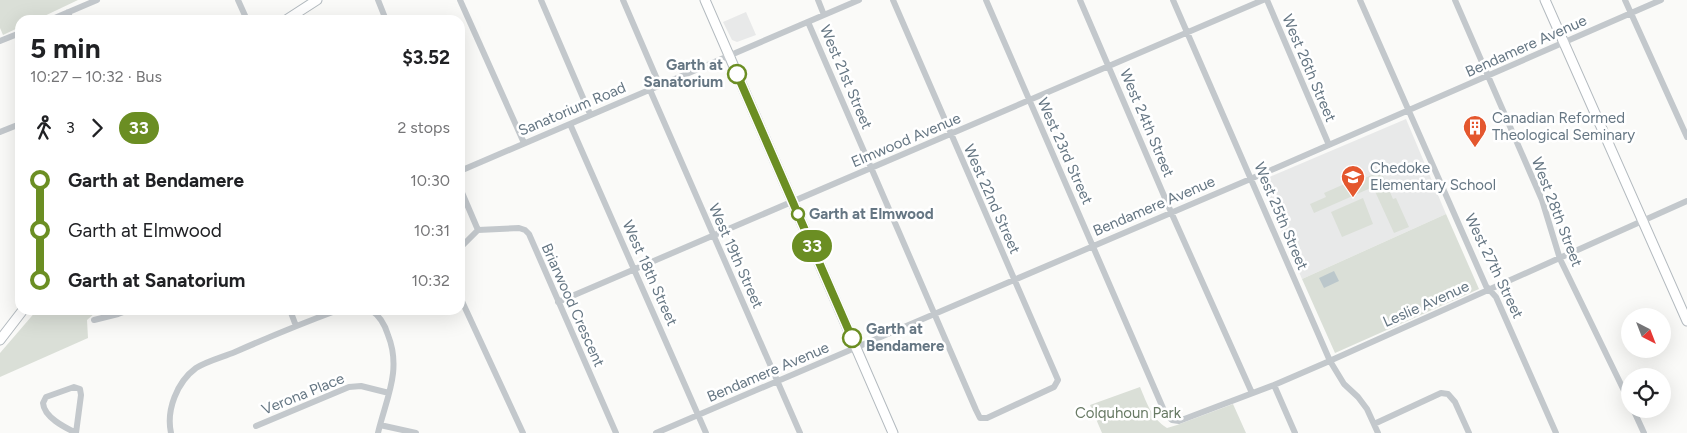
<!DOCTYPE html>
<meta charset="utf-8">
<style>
body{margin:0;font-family:Figtree,sans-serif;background:#f6f6f6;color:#202124;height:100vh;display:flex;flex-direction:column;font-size:19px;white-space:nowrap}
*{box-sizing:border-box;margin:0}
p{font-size:16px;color:#757577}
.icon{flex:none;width:28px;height:28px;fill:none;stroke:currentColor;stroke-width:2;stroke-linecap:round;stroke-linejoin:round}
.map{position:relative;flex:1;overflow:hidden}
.drawer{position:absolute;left:15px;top:15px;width:450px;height:300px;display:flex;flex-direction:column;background:#fff;border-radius:15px;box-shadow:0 5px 20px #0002}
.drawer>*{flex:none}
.badge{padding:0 10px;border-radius:16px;font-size:18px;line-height:32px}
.needle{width:32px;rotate:138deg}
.buttons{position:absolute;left:1621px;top:308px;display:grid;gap:10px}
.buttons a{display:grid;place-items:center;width:50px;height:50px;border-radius:50%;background:#fff;box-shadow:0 5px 20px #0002;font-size:25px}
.map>.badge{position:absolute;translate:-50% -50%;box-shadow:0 0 0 2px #fff}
.legs{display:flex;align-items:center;gap:8px;height:55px;padding:0 15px;font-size:16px}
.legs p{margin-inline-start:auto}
.head{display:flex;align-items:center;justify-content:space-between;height:85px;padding:0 15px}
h1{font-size:28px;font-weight:700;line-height:38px}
ul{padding:0 15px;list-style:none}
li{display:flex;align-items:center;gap:18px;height:50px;font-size:19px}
li i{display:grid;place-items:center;width:8px;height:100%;margin:0 6px;background:currentColor}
li i::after{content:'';width:12px;height:12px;margin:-6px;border:4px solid;border-radius:50%;background:#fff}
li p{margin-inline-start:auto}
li:first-child i{background:linear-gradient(#0000 50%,currentColor 0)}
li:last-child i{background:linear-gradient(currentColor 50%,#0000 0)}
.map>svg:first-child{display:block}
.built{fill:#e8e9e9}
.green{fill:#dadfd7}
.water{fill:#bbc7cb}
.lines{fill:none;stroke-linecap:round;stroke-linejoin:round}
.secondary-casing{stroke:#b3babf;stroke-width:11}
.street{stroke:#c3c8cc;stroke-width:6}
.secondary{stroke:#fff;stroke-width:9}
.line-1-casing{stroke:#fff;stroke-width:11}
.line-1{stroke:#6b8e23;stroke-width:8}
.stop-1-dot{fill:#fff;stroke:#6b8e23;stroke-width:2.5}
.labels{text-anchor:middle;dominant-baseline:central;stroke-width:5;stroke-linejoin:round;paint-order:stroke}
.street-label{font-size:15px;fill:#657683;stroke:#fff}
.stop-label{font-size:15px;font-weight:bold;fill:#657683;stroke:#fff;text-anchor:start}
.poi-label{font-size:15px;fill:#657683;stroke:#fff;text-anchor:start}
.park-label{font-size:15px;fill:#687a64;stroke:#fff}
</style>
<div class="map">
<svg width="1687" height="433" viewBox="0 0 1687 433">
<rect width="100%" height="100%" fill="#fafaf8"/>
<path class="built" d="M746 12 756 35 737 42 732 40 723 22Z
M1406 119 1446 214 1302 279 1260 181Z"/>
<path class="green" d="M0 0H78L36 20H20V27L3 35 0 28Z
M1381 171 1393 199 1396 198 1409 227 1394 233 1373 187 1314 213 1310 204 1326 197 1324 193 1358 178 1360 180Z
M1363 198 1373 224 1342 237 1331 212Z
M1446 214 1479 289 1335 353 1302 279Z
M37 310H103L95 313 87 320 88 338 0 377V353Z
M1140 387C1147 403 1151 418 1167 428L1177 425 1233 404 1246 433H1102L1090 405Z"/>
<path class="water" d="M1334 271 1339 281 1324 288 1319 278Z"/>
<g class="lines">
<g class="secondary-casing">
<path id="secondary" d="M705 0 893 433
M1545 0 1687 321
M286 20 317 0
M0 340 23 310"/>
</g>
<path class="street" d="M238 0 247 20
M378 0 386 20
M460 0 524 143
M541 0 590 114
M623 0 660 86
M818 0 824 15
M986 0 1166 415 1172 420 1179 421 1274 385 1325 363 1687 201
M1080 0 1171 212 1252 393
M1173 0 1330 361 1344 384 1358 397 1367 409 1378 433
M1267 0 1329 145
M1360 0 1486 286 1496 297 1556 433
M1455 0 1542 200 1560 259 1630 403
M1625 0 1687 137
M68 12 71 20
M50 20 97 0
M808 22 976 410 980 418H987L1054 387 1058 380 893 0
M0 41 20 33
M650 90 800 433
M570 124 706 433
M0 132 20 124
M460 171 859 0
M460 188 478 230
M460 248 478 230 519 228 525 230 529 234 616 433
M460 297 523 433
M558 302 1263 0
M290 310 296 326
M371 310C380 316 385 325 388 335 402 370 386 399 378 433
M94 320 118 314 129 310
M1274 385 1295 433
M74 387 80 389 81 395 76 433C64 427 44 417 43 403L46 397Z
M1633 409 1644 433
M1374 424 1441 393 1448 394 1455 402 1469 433
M380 425 416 433
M256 426 349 387 361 386 389 393
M171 433C166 410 177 382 196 368 207 361 223 357 235 352 269 337 303 323 338 310
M656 433 1276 168 1661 0"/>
<use href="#secondary" class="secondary"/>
</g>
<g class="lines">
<g class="line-1-casing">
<path id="line-1" d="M737 74 852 338"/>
</g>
<use href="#line-1" class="line-1"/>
</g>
<defs>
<g id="building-pin" transform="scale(1.25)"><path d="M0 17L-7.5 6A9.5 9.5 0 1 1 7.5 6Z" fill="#e4572e" stroke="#fff"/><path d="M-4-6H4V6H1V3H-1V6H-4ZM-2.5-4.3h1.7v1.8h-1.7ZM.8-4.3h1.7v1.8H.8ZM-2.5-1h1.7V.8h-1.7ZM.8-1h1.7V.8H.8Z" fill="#fff"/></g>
<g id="school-pin" transform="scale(1.25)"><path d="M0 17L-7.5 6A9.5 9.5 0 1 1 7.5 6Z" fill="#e4572e" stroke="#fff"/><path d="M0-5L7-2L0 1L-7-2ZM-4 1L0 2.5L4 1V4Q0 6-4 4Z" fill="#fff"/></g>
</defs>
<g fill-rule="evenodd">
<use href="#building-pin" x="1475" y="127"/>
<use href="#school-pin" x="1353" y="177"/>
</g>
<g class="stop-1-dot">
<circle cx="737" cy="74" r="9"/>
<circle cx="798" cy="214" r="6"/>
<circle cx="852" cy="338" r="9"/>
</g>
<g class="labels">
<g class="street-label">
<text transform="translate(1526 46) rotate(-24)">Bendamere Avenue</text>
<text transform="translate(1309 68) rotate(67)">West 26th Street</text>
<text transform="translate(846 77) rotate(67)">West 21st Street</text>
<text transform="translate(572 109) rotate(-23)">Sanatorium Road</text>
<text transform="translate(1147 123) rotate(67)">West 24th Street</text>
<text transform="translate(906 140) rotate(-23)">Elmwood Avenue</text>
<text transform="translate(1065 151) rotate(66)">West 23rd Street</text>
<text transform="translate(992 199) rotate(66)">West 22nd Street</text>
<text transform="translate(1154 206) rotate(-23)">Bendamere Avenue</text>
<text transform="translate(1557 212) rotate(69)">West 28th Street</text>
<text transform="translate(1281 216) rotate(67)">West 25th Street</text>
<text transform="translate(736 256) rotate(66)">West 19th Street</text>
<text transform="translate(1494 266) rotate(64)">West 27th Street</text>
<text transform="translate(650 273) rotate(66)">West 18th Street</text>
<text transform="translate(1426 304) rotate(-24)">Leslie Avenue</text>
<text transform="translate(573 305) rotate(66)">Briarwood Crescent</text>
<text transform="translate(768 372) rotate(-23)">Bendamere Avenue</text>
<text transform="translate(303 394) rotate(-22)">Verona Place</text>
</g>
<g class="stop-label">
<text x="723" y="65" text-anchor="end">Garth at<tspan x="723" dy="17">Sanatorium</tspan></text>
<text x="809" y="214">Garth at Elmwood</text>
<text x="866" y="329">Garth at<tspan x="866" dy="17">Bendamere</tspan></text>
</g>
<g class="poi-label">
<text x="1492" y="118">Canadian Reformed<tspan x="1492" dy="17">Theological Seminary</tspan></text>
<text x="1370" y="168">Chedoke<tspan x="1370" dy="17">Elementary School</tspan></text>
</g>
<g class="park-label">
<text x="1128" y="413">Colquhoun Park</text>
</g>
</g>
</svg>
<div class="buttons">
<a><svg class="needle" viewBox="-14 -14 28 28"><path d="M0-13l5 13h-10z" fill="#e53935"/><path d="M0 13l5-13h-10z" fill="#757577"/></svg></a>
<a><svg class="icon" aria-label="locate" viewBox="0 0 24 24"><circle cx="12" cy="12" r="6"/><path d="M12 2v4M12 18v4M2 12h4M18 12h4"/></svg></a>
</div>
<b class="badge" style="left:812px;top:246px;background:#6b8e23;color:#fff">33</b>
<section class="drawer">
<div class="head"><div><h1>5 min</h1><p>10:27 – 10:32 · Bus</p></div><b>$3.52</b></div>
<div class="legs"><svg class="icon" aria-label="walk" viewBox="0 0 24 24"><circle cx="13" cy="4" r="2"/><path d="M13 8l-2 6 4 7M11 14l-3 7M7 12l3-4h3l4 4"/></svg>3<svg class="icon" aria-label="forward" viewBox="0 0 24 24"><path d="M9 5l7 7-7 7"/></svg><b class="badge" style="background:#6b8e23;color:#fff">33</b><p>2 stops</p></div>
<ul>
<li><i style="color:#6b8e23"></i><b>Garth at Bendamere</b><p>10:30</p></li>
<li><i style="color:#6b8e23"></i><span>Garth at Elmwood</span><p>10:31</p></li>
<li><i style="color:#6b8e23"></i><b>Garth at Sanatorium</b><p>10:32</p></li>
</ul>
</section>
</div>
